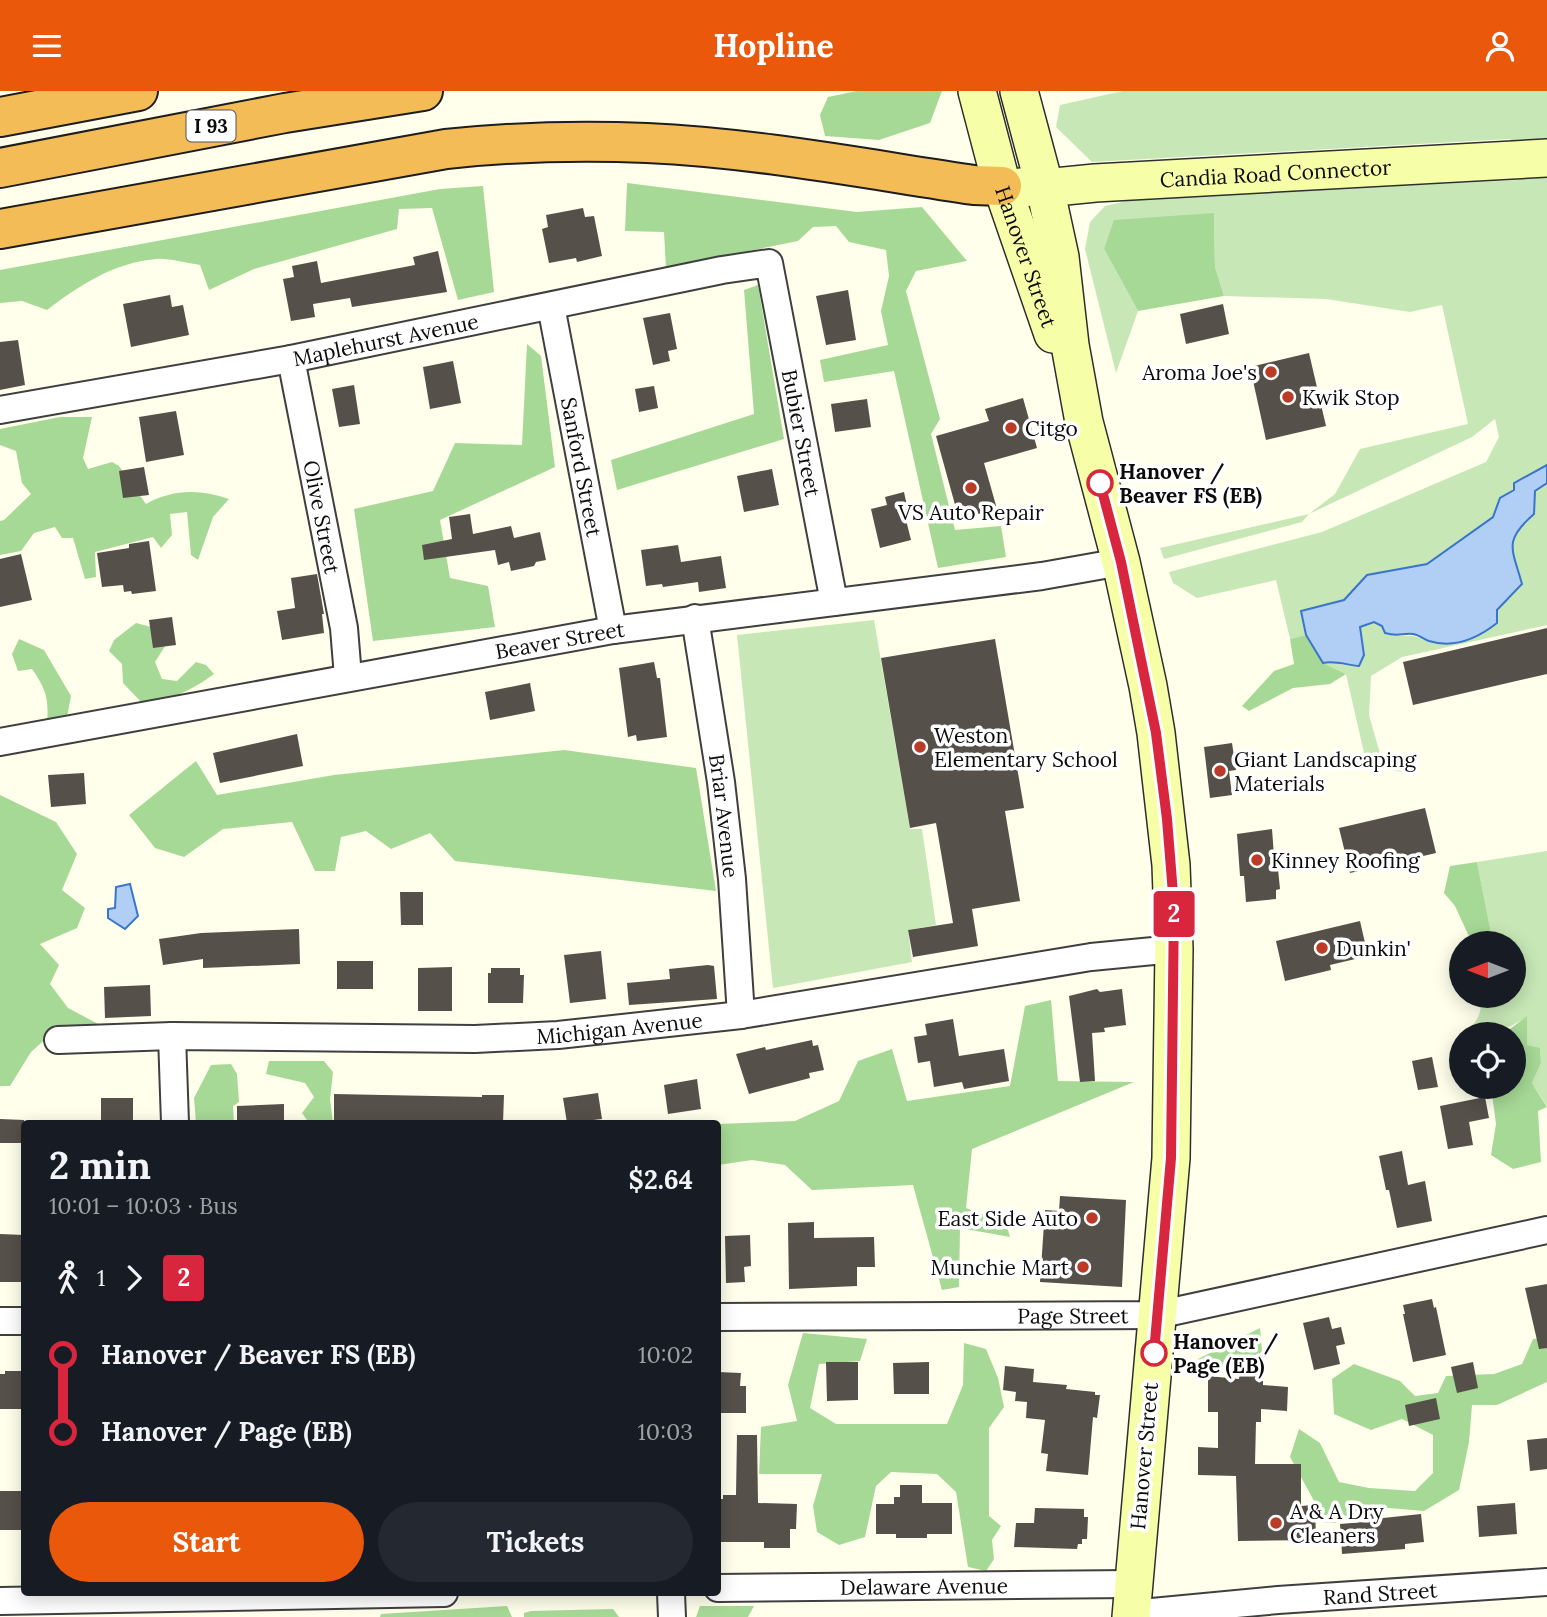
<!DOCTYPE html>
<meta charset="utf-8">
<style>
body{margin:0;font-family:Lora,serif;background:#242831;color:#f1f3f6;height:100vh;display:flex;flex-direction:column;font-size:26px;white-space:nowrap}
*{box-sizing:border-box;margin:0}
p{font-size:23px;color:#9ea1a6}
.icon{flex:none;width:38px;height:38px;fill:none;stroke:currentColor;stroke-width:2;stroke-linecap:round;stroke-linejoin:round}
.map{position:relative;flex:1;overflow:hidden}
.drawer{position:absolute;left:21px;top:1029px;width:700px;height:476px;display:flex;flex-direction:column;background:#171b24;border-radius:7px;box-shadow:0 4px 18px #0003}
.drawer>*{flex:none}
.badge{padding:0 14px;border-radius:5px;font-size:24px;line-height:46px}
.needle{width:46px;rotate:270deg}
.controls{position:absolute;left:1449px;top:840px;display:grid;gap:14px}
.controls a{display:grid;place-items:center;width:77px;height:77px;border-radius:50%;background:#171b24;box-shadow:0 4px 18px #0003;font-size:35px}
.map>.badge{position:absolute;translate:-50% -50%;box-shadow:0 0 0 4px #fff}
.legs{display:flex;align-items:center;gap:10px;height:77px;padding:0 28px;font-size:23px}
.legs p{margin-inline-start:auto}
.head{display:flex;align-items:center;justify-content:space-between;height:119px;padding:0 28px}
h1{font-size:38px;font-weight:800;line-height:52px}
.action{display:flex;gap:14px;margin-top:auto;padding:14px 28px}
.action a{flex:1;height:80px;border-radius:42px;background:#ea580c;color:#fff;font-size:28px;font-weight:800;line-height:80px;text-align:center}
.action a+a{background:#242831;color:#f1f3f6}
ul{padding:0 28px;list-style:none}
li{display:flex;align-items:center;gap:24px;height:77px;font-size:26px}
li i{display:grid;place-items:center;width:10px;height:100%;margin:0 9px;background:currentColor}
li i::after{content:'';width:18px;height:18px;margin:-9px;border:5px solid;border-radius:50%;background:#171b24}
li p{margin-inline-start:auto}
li:first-child i{background:linear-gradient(#0000 50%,currentColor 0)}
li:last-child i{background:linear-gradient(currentColor 50%,#0000 0)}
header{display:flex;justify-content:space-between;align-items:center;height:91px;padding:0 28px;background:#ea580c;color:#fff;font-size:32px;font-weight:800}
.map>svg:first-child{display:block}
.green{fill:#c7e8b6}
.forest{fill:#a7d996}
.water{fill:#b1cff5;stroke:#3975cc;stroke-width:2}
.building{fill:#555049}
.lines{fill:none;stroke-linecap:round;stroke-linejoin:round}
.street-casing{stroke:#3f3f3f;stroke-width:30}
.secondary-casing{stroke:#2e2e2e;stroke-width:40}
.highway-casing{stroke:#1d1d1d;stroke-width:42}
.street{stroke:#fff;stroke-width:26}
.secondary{stroke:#f7fea8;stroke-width:37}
.highway{stroke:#f3bc56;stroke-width:38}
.line-1-casing{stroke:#fff;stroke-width:16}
.line-1{stroke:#d7263d;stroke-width:10}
.poi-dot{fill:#bb3b26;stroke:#fff;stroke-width:2.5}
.stop-1-dot{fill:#fff;stroke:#d7263d;stroke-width:3.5}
.labels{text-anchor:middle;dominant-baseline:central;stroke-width:7;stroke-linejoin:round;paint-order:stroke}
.shield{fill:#fff;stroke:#555;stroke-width:2}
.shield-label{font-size:19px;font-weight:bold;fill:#0c0c0c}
.street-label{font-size:21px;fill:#0c0c0c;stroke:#fff}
.poi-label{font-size:21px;fill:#0c0c0c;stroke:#fff;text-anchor:start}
.stop-label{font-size:21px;font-weight:bold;fill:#0c0c0c;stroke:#fff;text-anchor:start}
</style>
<header><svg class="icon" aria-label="menu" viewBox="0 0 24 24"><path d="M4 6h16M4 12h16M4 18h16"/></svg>Hopline<svg class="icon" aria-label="person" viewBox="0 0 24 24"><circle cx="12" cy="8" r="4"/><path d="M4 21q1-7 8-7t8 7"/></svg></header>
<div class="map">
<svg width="1547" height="1526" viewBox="0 0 1547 1526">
<rect width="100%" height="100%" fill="#ffffec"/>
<path class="green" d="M1123 0H1547V374L1515 391 1514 399 1500 407 1493 426 1427 473 1368 484 1345 509 1301 520 1306 544 1290 548 1276 489 1197 507 1173 492 1169 481 1322 441 1486 371 1499 346 1495 328 1472 346 1309 423 1302 431 1164 468 1160 457 1309 423 1335 403 1360 358 1468 333 1442 214 1410 221 1326 208 1224 205 1215 176 1214 122 1104 158 1138 220 1116 282 1085 158 1090 131 1105 115 1136 108 1519 89 1510 48 1092 71 1056 36 1060 14Z
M1547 392V534L1402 566 1371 585 1369 624 1381 666 1402 681 1367 675 1346 583 1323 572 1331 570 1343 574 1363 564 1360 536 1374 531 1383 535 1385 542C1403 548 1411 541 1429 550L1497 519 1522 493C1512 457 1503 450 1534 423L1535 400Z
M874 529 910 738H922L936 834 908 839 912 871 773 897 737 544Z
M1547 760V1015L1532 992 1541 972 1540 958 1527 954V926C1503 941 1492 943 1464 943 1473 934 1480 928 1481 914L1505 905H1514V852H1493L1477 771Z"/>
<path class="forest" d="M857 0H942L930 32 879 49 825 45 820 24 828 6Z
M627 92 857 121 922 116 967 170 916 180 906 200 940 328 931 343 955 439 1001 435 1006 466 938 477 894 280 824 291 820 269 888 254 881 220 889 185 886 159 849 151 836 135 813 136 798 150 666 177 664 141 625 140Z
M483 95 494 201 458 209 432 117 399 118 397 138 254 178 209 199 200 174C186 172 169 167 156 168 113 172 80 194 47 219L22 210 0 212V179L440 98Z
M1214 122 1215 176 1224 205 1138 220 1104 158 1114 129Z
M758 194 784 348 617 399 611 369 754 323 744 199Z
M527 253 541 265 555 376 440 429 450 487 488 495 495 536 373 550 354 418 433 400 455 352 522 354Z
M60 326H92L83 367 88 378 112 371 119 375 146 413C173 398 200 398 229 408L213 426 198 469 191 464 187 421 170 423 172 444 161 457 153 446 95 461 96 486 85 488 73 447H62L55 436 34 442 21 460 0 464V430L4 429 31 403 22 392 16 360 0 354V338Z
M136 532 159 538 169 549 155 571 162 588 177 590 196 571 206 574 214 583C191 600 171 608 144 614L123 592 122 573 109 560 114 549Z
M1306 544 1323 572 1346 583 1330 593 1293 597 1249 620 1242 615 1274 580 1294 573 1290 548Z
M19 548 44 559 71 605 66 631 47 632C49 608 46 598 32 578L18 580 12 563Z
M564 659 696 677 716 800 455 770 430 742 391 758 366 740 341 746 335 780H315L292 731 223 738 184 766 155 757 129 724 196 670 217 704 334 684Z
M0 704 56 731 77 763 62 799 85 817 77 837 40 853 59 874 50 893 68 917 102 935 50 944 31 961 10 995H0Z
M1477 771 1493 852H1472L1455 815 1444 802 1450 775Z
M1051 909 1058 990 1134 991 972 1058 966 1117 1006 1132 1010 1146 960 1137 959 1196 942 1199 913 1094 812 1099 785 1074 752 1069 718 1074V1033L795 1030 839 1010 858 970 892 958 907 1010 1010 995 1025 915Z
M1527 925V954L1540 957 1541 972 1532 992 1547 1016 1538 1020 1541 1071 1513 1078 1491 1064 1496 1033 1491 996H1514V943H1491L1510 938Z
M269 970H324L333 981 330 1008 333 1032H309L302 1022 314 1006 305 992 266 983Z
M231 973 237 983 239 1011 233 1015 234 1032H196L194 1007 211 974Z
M1260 1237 1262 1260C1247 1282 1223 1283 1198 1282V1268Z
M803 1242 867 1248 860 1270 819 1273 810 1317 836 1333H947L963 1294 964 1252 986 1258 998 1287 1004 1316 989 1337V1425L1001 1435 992 1449 994 1468 986 1480 968 1476 956 1401 937 1383 891 1381 876 1395 865 1446 839 1454 817 1441 813 1415 822 1383H759L761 1336 797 1330 788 1294Z
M1547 1247V1291L1497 1314H1472L1469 1351 1459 1399 1424 1420 1366 1415 1335 1432 1321 1431 1313 1408 1290 1366 1299 1338 1320 1352 1339 1391 1369 1397 1415 1400 1433 1382V1344L1402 1328 1371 1339 1334 1323 1332 1288 1354 1273 1400 1290 1415 1305 1438 1302 1446 1285 1494 1283 1522 1273 1533 1248Z
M507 1515 512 1526H380L381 1523Z
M700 1515H754L748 1526H696Z
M613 1518 619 1526H524V1522L531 1520Z"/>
<path class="water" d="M1547 374V392L1535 400 1534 423C1503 450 1512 457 1522 493L1497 519V532C1478 547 1455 558 1429 550 1424 548 1419 544 1413 543 1402 542 1398 546 1385 542L1382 535 1374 531 1360 536 1364 564 1359 575C1347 574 1334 569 1323 572L1306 544 1301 520 1344 509 1367 484 1427 473 1493 426 1500 407 1514 399V392Z
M130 793 138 825 125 838 108 827V818L115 817 116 796Z"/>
<path class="building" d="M583 117 585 126 594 125 602 165 577 171 576 167 549 172 542 138 548 136 546 124Z
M438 160 447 201 352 216 350 207 313 213 315 226 291 230 283 188 294 186 292 175 317 170 321 192 415 174 413 166Z
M848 199 856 249 826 254 816 205Z
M170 204 172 216 183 214 189 244 131 256 123 213Z
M1223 213 1229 243 1186 253 1180 223Z
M670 222 677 258 668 260 670 270 653 274 643 227Z
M18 249 25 294 0 299V251Z
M1309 262 1326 335 1266 349 1250 276Z
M453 270 461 312 430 318 423 276Z
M354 294 360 333 339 336 332 298Z
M654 295 658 317 639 321 635 298Z
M1023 307 1037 357 984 372 997 418 959 428 936 345 989 330 985 318Z
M867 308 871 336 835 341 831 313Z
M176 320 184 364 146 371 139 326Z
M144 376 149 404 123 407 119 380Z
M772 378 779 414 744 421 737 385Z
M904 401 909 424 905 425 911 449 880 457 871 418 887 414 885 406Z
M470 423 473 443 511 435 514 447 540 441 546 469 536 471 534 475 511 480 509 471 498 474 495 459 424 469 422 454 452 448 449 426Z
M149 450 156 500 132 503 131 500 124 501 123 494 102 496 97 462 129 457V453Z
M678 454 681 471 721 465 726 497 699 501 698 491 663 496 662 493 646 495 641 459Z
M21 463 32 509 0 516V468Z
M317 483 324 523H322L324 542 282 549 277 520 295 517 291 487Z
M172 526 176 554 153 557 149 529Z
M1547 537V583L1413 614 1403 571Z
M995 548 1024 717 1005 720 1020 810 972 818 978 855 913 866 908 839 953 832 936 732 910 737 881 567Z
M654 571 657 587H660L667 646 637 650 636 644 628 646 619 577Z
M530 592 535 620 490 629 485 601Z
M297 643 303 675 220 692 213 662Z
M1232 652 1236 679 1229 680 1232 704 1210 707 1204 656Z
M84 682 86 713 51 716 48 684Z
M1425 717 1436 762 1350 782 1339 737Z
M1272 738 1275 779 1278 778 1280 798 1276 799V808L1246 811 1244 785H1240L1237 743Z
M400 801H423V834H401Z
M1360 830 1368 865 1330 874 1331 879 1285 890 1276 850Z
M299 838 300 873 203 877V868L163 874 159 848 201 842Z
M601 860 606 908 570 912 564 864Z
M337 870H373V898H337Z
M708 874 714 875 717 908 629 914 627 892 670 888 669 878Z
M452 876V920H418V877Z
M491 877H520V884H524L523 912H488V882H491Z
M150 894 151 925 105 927 104 896Z
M1097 898 1100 901 1122 898 1126 934 1104 937 1105 941 1092 942 1095 990 1080 991 1069 905Z
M953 928 959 965 1004 958 1009 990 964 998 962 991 934 996 930 970 918 972 914 946 927 944 925 933Z
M812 949 813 955 818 954 824 979 809 982 810 987 749 1003 736 963 765 956 766 959Z
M1432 966 1438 996 1418 999 1412 970Z
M697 988 701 1018 668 1023 664 994Z
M598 1002 602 1028 567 1032 563 1007Z
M334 1003 482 1006V1004H504L503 1032H334Z
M1485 1006 1489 1027 1469 1031 1473 1054 1448 1058 1440 1015Z
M101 1007H133V1032H101Z
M284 1013V1032H237V1015Z
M0 1028 24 1029V1052H0Z
M1402 1060 1408 1094 1425 1090 1432 1130 1397 1137 1389 1099H1386L1379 1065Z
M1060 1105 1126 1109 1122 1196 1040 1191 1045 1119 1059 1120Z
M814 1131V1147L874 1146 875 1176H857V1195L789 1198 788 1132Z
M0 1143 24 1144V1184H21V1191H0Z
M750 1144 751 1175 744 1176 745 1191 726 1192 725 1145Z
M1547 1193V1257L1539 1258 1525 1197Z
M1432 1208 1434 1217 1436 1216 1446 1264 1413 1271 1403 1223H1405L1403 1214Z
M1329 1226 1332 1238 1341 1236 1345 1253 1336 1255 1340 1273 1314 1279 1303 1232Z
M826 1271H858V1309L827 1310Z
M929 1271V1303H894L893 1272Z
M1473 1271 1478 1297 1457 1302 1451 1276Z
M1005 1275 1034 1278 1033 1291 1067 1294 1066 1298 1095 1301V1304H1100L1097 1327 1093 1326 1088 1384 1046 1380 1048 1363 1041 1362 1045 1329 1026 1327 1027 1311 1015 1310 1016 1301 1003 1299Z
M5 1280H24V1318H0V1283H5Z
M1240 1280 1260 1281 1259 1289 1263 1290V1294L1288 1296 1287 1320 1261 1318V1331H1256L1255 1373H1301V1415L1315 1414 1316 1449 1238 1450 1236 1385 1198 1384V1356L1218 1357V1321H1208V1285L1239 1288Z
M718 1281 741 1282 740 1295H746V1322H718Z
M1436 1307 1440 1328 1409 1335 1405 1314Z
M737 1344H757L758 1412 797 1413 796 1438H790V1457H764V1451H718V1408H723V1404H736Z
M1547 1347V1378L1530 1380 1527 1349Z
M900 1394H922V1412H952V1443H927V1447H896V1443H876V1413H894V1406H900Z
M0 1400H23L24 1439H0Z
M1515 1412 1517 1443 1479 1446 1477 1415Z
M1035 1417 1084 1418V1426H1088L1087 1448H1082V1453H1078L1077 1458 1014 1456 1016 1432H1034Z
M1383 1420V1427L1421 1423 1424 1451 1405 1453V1458L1342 1463 1340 1433 1364 1431 1363 1421Z"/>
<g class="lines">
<g class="street-casing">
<g id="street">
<path id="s1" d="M551 215 613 539"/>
<path id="s2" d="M291 268 344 537 348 586"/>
<path id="s3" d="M0 319 291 268 722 179 769 172 834 511"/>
<path id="s4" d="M695 527 721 691 732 788 741 924"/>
<path id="s5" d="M0 651 613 539 1042 485 1121 471"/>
<path d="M172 945 175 1032"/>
<path id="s6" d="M58 949 172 945 475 948 558 944 741 924 1091 866 1174 858"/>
<path id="s7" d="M718 1226 1157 1224 1547 1139"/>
<path d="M0 1230H24"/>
<path id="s8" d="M718 1497 1132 1493"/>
<path d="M671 1502 672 1526"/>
<path d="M0 1510 444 1502"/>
<path id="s9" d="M1131 1523 1278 1509 1547 1491"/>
</g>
</g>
<g class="secondary-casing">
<g id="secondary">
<path id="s10" d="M977 0 1002 95 1053 243"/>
<path d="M1019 0 1045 97 1060 166 1070 254 1084 331 1121 471 1148 595 1156 642 1171 774 1174 858 1171 1067 1131 1526"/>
<path id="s11" d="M1020 96 1045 97 1095 92 1547 67"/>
</g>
</g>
<g class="highway-casing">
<path id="highway" d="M0 26 138 0
M0 77 285 22 423 0
M0 138 446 58C513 51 580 49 647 52 757 57 866 78 974 94L1002 95"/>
</g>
<use href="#street" class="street"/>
<use href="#secondary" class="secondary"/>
<use href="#highway" class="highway"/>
</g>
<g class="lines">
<g class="line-1-casing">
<path id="line-1" d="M1100 392 1121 471 1156 642 1167 728 1174 815 1171 1067 1154 1262"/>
</g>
<use href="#line-1" class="line-1"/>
</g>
<g class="poi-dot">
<circle cx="1271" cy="281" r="7"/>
<circle cx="1288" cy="306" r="7"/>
<circle cx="1011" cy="337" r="7"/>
<circle cx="971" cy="397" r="7"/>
<circle cx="920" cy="656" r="7"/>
<circle cx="1220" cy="680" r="7"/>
<circle cx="1257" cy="769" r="7"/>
<circle cx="1322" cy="857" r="7"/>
<circle cx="1092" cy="1127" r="7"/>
<circle cx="1083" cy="1176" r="7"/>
<circle cx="1276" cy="1432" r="7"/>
</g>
<g class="stop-1-dot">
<circle cx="1100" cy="392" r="12"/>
<circle cx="1154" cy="1262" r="12"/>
</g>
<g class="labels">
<rect class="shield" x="186.5" y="19.5" width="49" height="31" rx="5"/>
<g class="shield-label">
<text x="211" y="35">I 93</text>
</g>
<g class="street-label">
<text stroke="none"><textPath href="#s11" startOffset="256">Candia Road Connector</textPath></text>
<text stroke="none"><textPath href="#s10" startOffset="173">Hanover Street</textPath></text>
<text stroke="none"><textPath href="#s3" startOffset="392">Maplehurst Avenue</textPath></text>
<text stroke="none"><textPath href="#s3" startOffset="956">Bubier Street</textPath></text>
<text stroke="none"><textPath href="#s1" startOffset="164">Sanford Street</textPath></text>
<text stroke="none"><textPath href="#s2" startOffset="161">Olive Street</textPath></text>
<text stroke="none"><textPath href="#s5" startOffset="569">Beaver Street</textPath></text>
<text stroke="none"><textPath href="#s4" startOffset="200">Briar Avenue</textPath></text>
<text stroke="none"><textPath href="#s6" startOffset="562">Michigan Avenue</textPath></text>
<text stroke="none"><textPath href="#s7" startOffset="355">Page Street</textPath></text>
<text transform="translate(1144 1365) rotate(-85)">Hanover Street</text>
<text stroke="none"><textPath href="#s8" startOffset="206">Delaware Avenue</textPath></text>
<text stroke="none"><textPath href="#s9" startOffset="250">Rand Street</textPath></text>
</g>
<g class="poi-label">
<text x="1257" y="281" text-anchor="end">Aroma Joe's</text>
<text x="1302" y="306">Kwik Stop</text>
<text x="1025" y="337">Citgo</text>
<text x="971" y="421" text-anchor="middle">VS Auto Repair</text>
<text x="934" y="644">Weston<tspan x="934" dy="24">Elementary School</tspan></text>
<text x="1234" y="668">Giant Landscaping<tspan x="1234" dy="24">Materials</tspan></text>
<text x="1271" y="769">Kinney Roofing</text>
<text x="1336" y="857">Dunkin'</text>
<text x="1078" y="1127" text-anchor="end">East Side Auto</text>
<text x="1069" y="1176" text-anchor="end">Munchie Mart</text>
<text x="1290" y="1420">A &amp; A Dry<tspan x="1290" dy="24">Cleaners</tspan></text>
</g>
<g class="stop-label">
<text x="1119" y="380">Hanover /<tspan x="1119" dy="24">Beaver FS (EB)</tspan></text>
<text x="1173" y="1250">Hanover /<tspan x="1173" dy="24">Page (EB)</tspan></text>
</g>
</g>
</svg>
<div class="controls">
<a><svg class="needle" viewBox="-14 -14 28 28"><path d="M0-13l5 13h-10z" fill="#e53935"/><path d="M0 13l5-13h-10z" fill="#9ea1a6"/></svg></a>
<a><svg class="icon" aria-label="locate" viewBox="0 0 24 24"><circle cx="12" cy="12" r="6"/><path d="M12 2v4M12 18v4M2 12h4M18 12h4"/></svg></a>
</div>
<b class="badge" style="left:1174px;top:823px;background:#d7263d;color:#fff">2</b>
<section class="drawer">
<div class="head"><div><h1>2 min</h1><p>10:01 – 10:03 · Bus</p></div><b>$2.64</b></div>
<div class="legs"><svg class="icon" aria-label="walk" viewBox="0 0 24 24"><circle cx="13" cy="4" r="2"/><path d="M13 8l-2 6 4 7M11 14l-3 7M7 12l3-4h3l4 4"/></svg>1<svg class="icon" aria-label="forward" viewBox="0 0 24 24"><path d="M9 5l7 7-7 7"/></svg><b class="badge" style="background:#d7263d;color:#fff">2</b></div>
<ul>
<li><i style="color:#d7263d"></i><b>Hanover / Beaver FS (EB)</b><p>10:02</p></li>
<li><i style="color:#d7263d"></i><b>Hanover / Page (EB)</b><p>10:03</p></li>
</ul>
<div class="action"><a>Start</a><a>Tickets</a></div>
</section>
</div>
